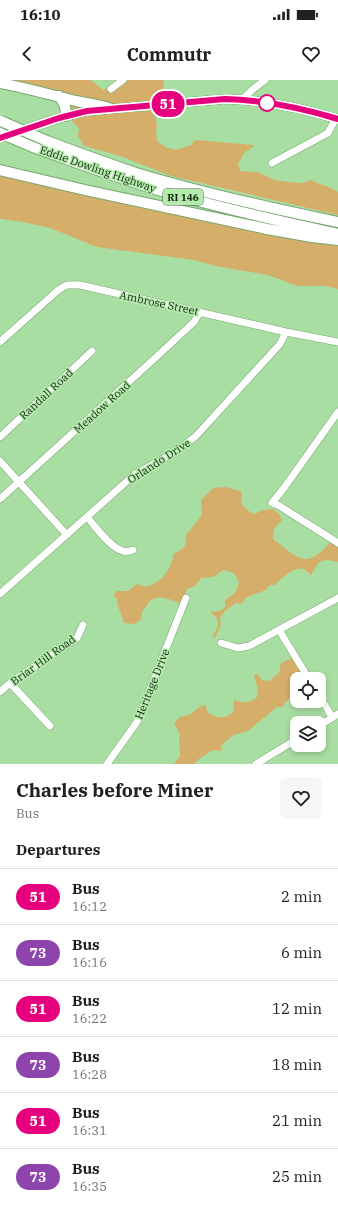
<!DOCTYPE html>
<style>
body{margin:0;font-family:"IBM Plex Serif",serif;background:#f6f6f6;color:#202124;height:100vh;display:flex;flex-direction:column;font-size:15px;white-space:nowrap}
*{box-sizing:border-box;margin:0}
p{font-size:13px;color:#757577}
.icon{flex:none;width:22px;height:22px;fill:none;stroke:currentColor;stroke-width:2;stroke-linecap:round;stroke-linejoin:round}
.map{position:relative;height:684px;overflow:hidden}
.drawer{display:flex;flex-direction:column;background:#fff;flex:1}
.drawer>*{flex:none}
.badge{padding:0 8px;border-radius:13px;font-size:14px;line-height:26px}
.buttons{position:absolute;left:290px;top:592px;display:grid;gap:8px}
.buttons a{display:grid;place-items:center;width:36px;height:36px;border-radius:8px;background:#fff;box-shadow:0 2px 6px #0003;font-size:20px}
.map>.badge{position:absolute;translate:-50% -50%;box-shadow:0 0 0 2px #fff}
h2{padding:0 16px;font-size:15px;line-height:36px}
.round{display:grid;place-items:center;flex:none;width:42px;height:42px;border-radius:8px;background:#f6f6f6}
.headline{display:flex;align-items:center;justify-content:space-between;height:68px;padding:0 16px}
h1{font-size:19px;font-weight:700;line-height:30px}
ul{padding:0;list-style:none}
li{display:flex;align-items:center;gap:12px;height:56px;padding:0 16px;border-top:1px solid #e0e0e0}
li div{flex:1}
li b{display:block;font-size:15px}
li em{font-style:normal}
li .badge{min-width:44px;font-weight:700;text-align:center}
.status{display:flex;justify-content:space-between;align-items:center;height:28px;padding:0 20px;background:#fff;direction:ltr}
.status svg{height:11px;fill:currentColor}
header{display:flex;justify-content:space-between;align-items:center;height:52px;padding:0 16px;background:#fff;font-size:18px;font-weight:700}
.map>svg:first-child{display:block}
.green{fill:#d5af6a}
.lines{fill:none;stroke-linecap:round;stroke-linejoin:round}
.minor-casing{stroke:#76a86f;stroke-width:8}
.major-casing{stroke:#76a86f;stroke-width:10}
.highway-casing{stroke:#76a86f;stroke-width:12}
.minor{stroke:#fff;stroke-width:7}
.major{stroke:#fff;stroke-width:9}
.highway{stroke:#fff;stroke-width:10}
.highway-bridge-casing{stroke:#76a86f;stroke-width:12;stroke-linecap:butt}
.highway-bridge{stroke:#fff;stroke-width:10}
.line-casing{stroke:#fff;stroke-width:9}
.line{stroke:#e6007e;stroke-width:6}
.stop-dot{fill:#fff;stroke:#e6007e;stroke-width:2}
.labels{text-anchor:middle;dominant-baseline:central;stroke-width:3;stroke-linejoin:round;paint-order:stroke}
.shield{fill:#b6ebae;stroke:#456341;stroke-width:1}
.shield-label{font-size:10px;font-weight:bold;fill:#152912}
.street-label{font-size:11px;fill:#152912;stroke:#b6ebae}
</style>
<div class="status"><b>16:10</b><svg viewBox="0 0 49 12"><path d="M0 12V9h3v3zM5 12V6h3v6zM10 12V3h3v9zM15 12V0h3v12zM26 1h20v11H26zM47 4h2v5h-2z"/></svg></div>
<header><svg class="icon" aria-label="back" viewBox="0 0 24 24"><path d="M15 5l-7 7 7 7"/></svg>Commutr<svg class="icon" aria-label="heart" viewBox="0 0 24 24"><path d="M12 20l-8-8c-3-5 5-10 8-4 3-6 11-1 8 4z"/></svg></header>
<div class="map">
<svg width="338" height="684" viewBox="0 0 338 684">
<rect width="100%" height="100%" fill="#a9dea2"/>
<path class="green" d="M0 0H91L103 10 105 9 118 0H164L163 4 165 21 154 23 157 48 156 52 157 61 165 67 176 70 191 65 195 60 253 65 254 66 244 73 238 84 240 91 258 92 274 100 288 102 303 103 311 100C320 105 330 106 338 112V135L171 96 120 76 84 66 78 56 79 48 66 35 65 32 70 26 61 18Z
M0 90 338 160V209L325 206H297L268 195 215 186 194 180 97 167 50 148 23 142 2 139 0 138Z
M226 407 242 412 241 424 250 432 255 434 262 430 273 429 279 434 282 440 274 449 273 459C300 479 306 491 332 460L338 464V482C319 478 321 479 311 495 308 493 306 490 303 489 295 486 281 499 275 505 270 504 268 506 266 510L247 517 241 524 236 523 226 530 222 535 220 539 221 545 215 558 212 557C219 546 222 541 210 532L220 531 225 527V520L236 512 239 502 234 493 224 490 213 497 201 498 194 507 187 509 182 524C171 520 157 512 148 523 146 527 145 529 142 531L141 539 135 544 124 543C122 534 117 527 117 519L113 515 117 511H128L137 504 146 507C150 505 154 504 158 501 165 497 174 483 173 474 182 470 188 466 186 455L202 435 201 420 213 408Z
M294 577 309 599H297V616C290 618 285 620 283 627H277L248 651 234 655 227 660 222 665 221 671 213 670 199 679 194 684H174L180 676 179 662 180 654 174 644 181 636C192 638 195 627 205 625L208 633C219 638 224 640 233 632L234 620C245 623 248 624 257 617L258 610 254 595 257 594 262 600 269 601 279 593 281 583Z"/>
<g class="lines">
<g class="minor-casing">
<path id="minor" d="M111 9 123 0
M243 19 252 10 265 0
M272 83 328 53 336 38
M0 262 56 212C66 204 68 204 80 205L286 252 338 262
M338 332 284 408 272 423 278 425 338 463
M0 357 92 271
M0 381 67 455
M0 419 154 279 194 242 200 232
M87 437C95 446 111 469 123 471 126 472 130 471 133 470
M0 514 135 394 172 374 196 356 280 264 286 252
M279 550 309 599
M221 563 238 568 249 566 338 518
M10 603 50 646
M0 612 10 603 77 558 83 545
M319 615 332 637
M319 646 338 634
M107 684 137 642 186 518
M256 684 297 659"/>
</g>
<g class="major-casing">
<path id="major" d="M2 57 59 38 87 31 225 19C264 20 301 28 338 39"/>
</g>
<g class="highway-casing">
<path id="highway" d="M0 3C26 8 51 15 76 21 87 23 98 25 109 28
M59 16C64 23 67 28 65 36
M47 61C76 72 106 83 136 93 202 113 270 128 338 142
M33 67C78 83 122 100 169 113 224 129 281 141 338 154
M0 90 85 110 267 149 312 157 338 160"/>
</g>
<use href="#minor" class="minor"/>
<use href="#major" class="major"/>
<use href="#highway" class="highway"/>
<g class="highway-bridge-casing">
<path id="highway-bridge" d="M1 41 47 61
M0 53 33 67"/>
</g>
<use href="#highway-bridge" class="highway-bridge"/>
</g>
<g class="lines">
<g class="line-casing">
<path id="line" d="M0 58 59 38 87 31 225 19C264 20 301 28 338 39"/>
</g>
<use href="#line" class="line"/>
</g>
<circle class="stop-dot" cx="267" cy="23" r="8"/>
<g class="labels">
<rect class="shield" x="163" y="109" width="40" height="16" rx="3"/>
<g class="shield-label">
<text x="183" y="117">RI 146</text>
</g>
<g class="street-label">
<text transform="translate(98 89) rotate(19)">Eddie Dowling Highway</text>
<text transform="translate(159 223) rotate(12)">Ambrose Street</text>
<text transform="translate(46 314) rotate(-43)">Randall Road</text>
<text transform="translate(102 327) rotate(-42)">Meadow Road</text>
<text transform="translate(159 381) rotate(-33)">Orlando Drive</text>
<text transform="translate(43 580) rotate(-36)">Briar Hill Road</text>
<text transform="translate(152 604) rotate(-68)">Heritage Drive</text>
</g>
</g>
</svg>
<div class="buttons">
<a><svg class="icon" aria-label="locate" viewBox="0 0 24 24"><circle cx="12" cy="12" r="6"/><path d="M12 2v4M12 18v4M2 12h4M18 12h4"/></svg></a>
<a><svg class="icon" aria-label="layers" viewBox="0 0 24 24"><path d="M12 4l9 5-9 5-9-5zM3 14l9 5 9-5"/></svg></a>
</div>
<b class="badge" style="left:168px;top:24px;background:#e6007e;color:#fff">51</b>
</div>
<section class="drawer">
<div class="headline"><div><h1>Charles before Miner</h1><p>Bus</p></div><a class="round"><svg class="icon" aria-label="heart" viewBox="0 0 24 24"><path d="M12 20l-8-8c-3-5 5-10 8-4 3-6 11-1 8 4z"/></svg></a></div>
<h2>Departures</h2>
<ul>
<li><span class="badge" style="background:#e6007e;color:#fff">51</span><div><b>Bus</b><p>16:12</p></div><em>2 min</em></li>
<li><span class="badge" style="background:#8e44ad;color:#fff">73</span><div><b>Bus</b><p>16:16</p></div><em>6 min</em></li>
<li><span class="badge" style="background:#e6007e;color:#fff">51</span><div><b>Bus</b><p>16:22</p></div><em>12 min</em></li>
<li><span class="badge" style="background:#8e44ad;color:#fff">73</span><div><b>Bus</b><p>16:28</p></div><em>18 min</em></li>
<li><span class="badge" style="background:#e6007e;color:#fff">51</span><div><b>Bus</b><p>16:31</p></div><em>21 min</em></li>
<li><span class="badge" style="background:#8e44ad;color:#fff">73</span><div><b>Bus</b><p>16:35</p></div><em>25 min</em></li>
</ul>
</section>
